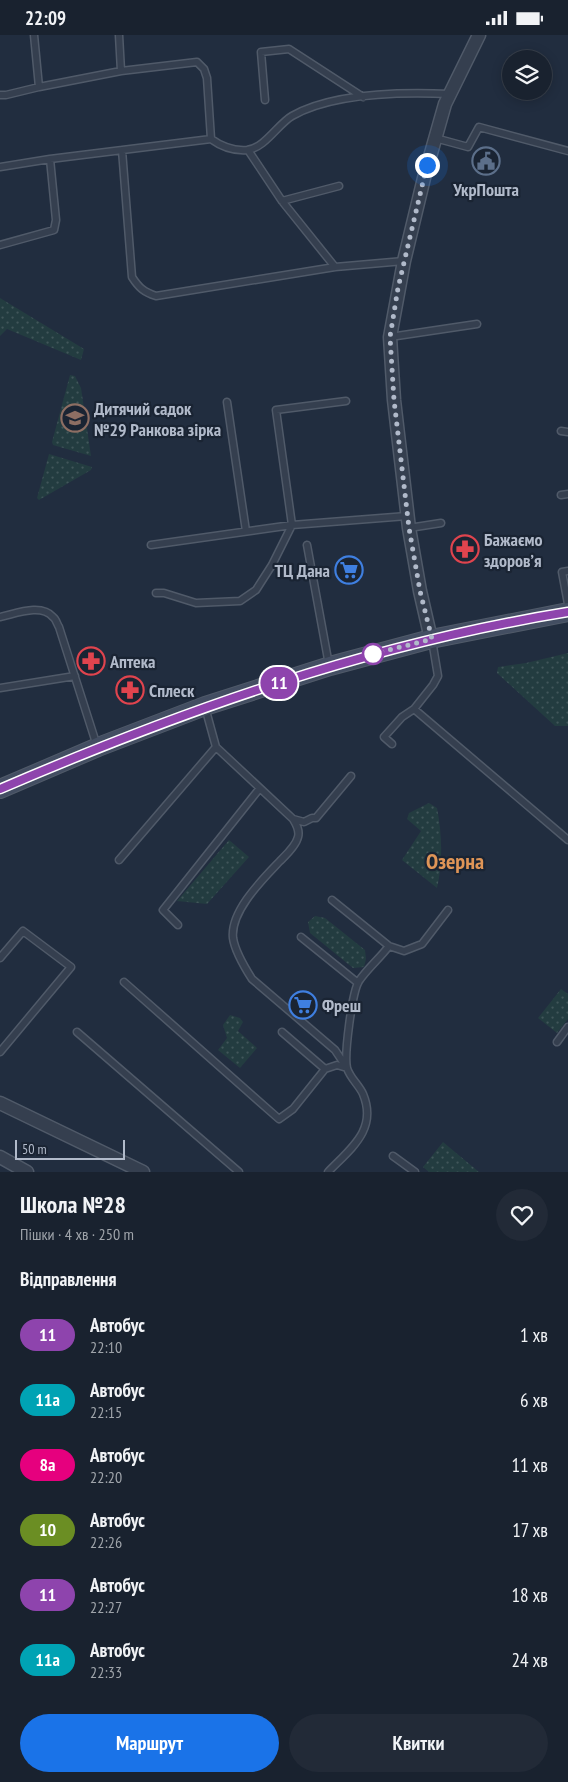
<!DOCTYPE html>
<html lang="uk">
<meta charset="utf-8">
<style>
body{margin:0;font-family:"PT Sans Narrow",sans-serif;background:#222a37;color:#f1f3f6;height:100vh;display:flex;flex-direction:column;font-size:19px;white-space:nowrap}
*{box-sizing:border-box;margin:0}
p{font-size:16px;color:#9fa4aa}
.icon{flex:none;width:28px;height:28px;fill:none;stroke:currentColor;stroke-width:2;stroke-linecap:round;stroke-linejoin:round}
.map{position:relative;height:1137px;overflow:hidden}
.drawer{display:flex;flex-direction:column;background:#19222f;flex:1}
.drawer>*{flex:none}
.badge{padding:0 10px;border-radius:16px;font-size:18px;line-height:32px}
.fabs{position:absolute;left:502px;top:15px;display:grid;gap:10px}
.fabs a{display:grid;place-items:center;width:50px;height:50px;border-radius:50%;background:#19222f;box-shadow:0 2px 12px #0003,0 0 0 1px #373f4b;font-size:25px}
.scale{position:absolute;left:15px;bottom:12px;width:110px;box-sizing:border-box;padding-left:5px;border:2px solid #b1baca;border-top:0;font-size:14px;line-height:18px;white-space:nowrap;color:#b1baca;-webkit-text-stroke:4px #1a2433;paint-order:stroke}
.you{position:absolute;width:25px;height:25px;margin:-12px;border:4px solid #fff;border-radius:50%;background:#1a73e8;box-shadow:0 0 0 8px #1a73e833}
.map>.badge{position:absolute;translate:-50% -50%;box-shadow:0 0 0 2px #fff}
h2{padding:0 20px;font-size:19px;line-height:45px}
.round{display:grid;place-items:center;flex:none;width:52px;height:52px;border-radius:26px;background:#222a37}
.overview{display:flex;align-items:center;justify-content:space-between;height:85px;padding:0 20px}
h1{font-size:24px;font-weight:700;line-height:38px}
.action{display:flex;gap:10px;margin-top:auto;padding:10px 20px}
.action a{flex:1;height:58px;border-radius:30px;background:#1a73e8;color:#fff;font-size:20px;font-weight:700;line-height:58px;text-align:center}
.action a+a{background:#222a37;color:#f1f3f6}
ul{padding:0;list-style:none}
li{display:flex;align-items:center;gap:15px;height:65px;padding:0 20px}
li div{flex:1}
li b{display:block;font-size:19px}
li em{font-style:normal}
li .badge{min-width:55px;font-weight:700;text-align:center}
.status{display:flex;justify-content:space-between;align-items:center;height:35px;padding:0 25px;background:#19222f;direction:ltr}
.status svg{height:14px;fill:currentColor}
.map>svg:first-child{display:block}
.grass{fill:url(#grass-dots)}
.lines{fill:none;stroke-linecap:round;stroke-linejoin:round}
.lane-casing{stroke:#505a69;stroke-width:9}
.street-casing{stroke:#505a69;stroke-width:15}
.secondary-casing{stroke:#505a69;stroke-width:20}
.lane{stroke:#353f4f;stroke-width:6}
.street{stroke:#353f4f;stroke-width:12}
.secondary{stroke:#434e62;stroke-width:18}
.line-casing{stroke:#fff;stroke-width:11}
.line{stroke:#8e44ad;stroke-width:8}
.walk{stroke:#b1baca;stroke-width:5;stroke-dasharray:0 9}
.stop-dot{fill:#fff;stroke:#8e44ad;stroke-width:2.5}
.labels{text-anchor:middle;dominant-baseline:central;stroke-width:4.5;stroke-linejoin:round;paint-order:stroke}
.poi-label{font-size:18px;font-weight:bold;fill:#b1baca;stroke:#1a2433;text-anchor:start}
.district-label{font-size:22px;font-weight:bold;fill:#df9557;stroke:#1a2433}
</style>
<div class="status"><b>22:09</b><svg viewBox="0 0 49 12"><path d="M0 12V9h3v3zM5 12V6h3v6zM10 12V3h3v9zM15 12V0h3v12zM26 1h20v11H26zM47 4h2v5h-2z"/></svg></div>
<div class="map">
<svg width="568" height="1137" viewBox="0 0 568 1137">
<defs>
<pattern id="grass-dots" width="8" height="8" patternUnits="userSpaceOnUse" patternTransform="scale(1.25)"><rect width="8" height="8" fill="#233c40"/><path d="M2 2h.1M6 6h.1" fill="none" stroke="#41565a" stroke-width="1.8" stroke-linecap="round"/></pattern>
</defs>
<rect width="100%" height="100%" fill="#212d3f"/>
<path class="grass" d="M0 263 84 314 81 325 7 294 0 301Z
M70 340 75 341 81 353 91 421 53 410 52 407Z
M49 419 92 432 91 435 39 465 37 463Z
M568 618V691H555L497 638 498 632 526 628Z
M429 768 437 773C442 798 443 828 437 853L402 825 421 796 407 784 409 778Z
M229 805 249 822 207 869 177 866Z
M315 881 325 883 365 915 366 924 364 932 353 933 310 898 308 887Z
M561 954 568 959V984L557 998 538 983Z
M230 980 240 983 243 987 238 996 257 1013 240 1033 218 1015 227 1003 223 990Z
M443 1107 479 1137H429L423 1132Z"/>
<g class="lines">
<g class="lane-casing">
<path id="lane" d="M34 0 39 52 121 36 197 27 204 34 207 43 211 104
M119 0 121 36
M0 60H6L39 52
M265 65 261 17 289 14 363 62
M435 103 468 112 479 92 568 116
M211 104C222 112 233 116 247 115 265 113 278 89 292 81 332 58 404 57 450 59
M122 115 132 242C139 253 144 257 156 261L335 232 404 226
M248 115 282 166 335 232
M0 132 50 124 211 104
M282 166 339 151
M0 210 54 195 56 185 50 124
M390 302 477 289
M227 367 246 496
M561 396 568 397
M561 460 568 459
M409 493 441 488
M151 510 292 490 407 481
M307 510 329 630
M568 536 562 537 568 569
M156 558H164L196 568 240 566 256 555 272 530 292 490 276 375 346 366
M0 582C15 579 41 568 53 582 56 584 57 589 59 592L97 711
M432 605 438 641 433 650 414 674 568 805
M0 653 75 641
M205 672 216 712 293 784 304 787 312 783H316L351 741
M392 709 384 702 402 682 414 674
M293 784C296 789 300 795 298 802 296 811 286 820 280 826 263 844 230 876 233 903 235 917 245 933 252 944L335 1015 347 1033
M119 825 216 712
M332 865 389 911
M178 890 163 875 260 753
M301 902 358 948
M0 923 23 896 71 932 0 1017
M124 947 279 1084 293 1074 325 1034 337 1030 347 1033
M77 997 239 1137
M282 997 325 1034
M557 1007 568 992
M393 1121 415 1137
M328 1137C350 1114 378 1095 363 1059 359 1050 350 1043 347 1033 344 1020 352 957 359 946 367 934 380 923 389 911L404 916 422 909 448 875"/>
</g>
<g class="street-casing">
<path id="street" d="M431 604 420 556 409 493 394 365 390 302 404 226 424 143 445 69 479 0
M0 1068 143 1137
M0 1122 27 1137"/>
</g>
<g class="secondary-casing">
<path id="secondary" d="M0 754 98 712 205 671 330 631 431 604 568 577"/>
</g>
<use href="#lane" class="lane"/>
<use href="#street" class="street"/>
<use href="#secondary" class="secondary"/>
</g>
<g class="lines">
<g class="line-casing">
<path id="line" d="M0 754C184 675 370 609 568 577"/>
</g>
<use href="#line" class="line"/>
<path class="walk" d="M373 619 432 604 420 556 409 493 394 365 390 302 398 253 427 130"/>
</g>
<defs>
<g id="civic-ring" transform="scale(1.4375)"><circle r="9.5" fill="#1a2433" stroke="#5c6f8a" stroke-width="1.5"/><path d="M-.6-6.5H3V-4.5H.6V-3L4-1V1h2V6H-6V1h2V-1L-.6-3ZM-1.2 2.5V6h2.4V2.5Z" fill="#5c6f8a"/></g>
<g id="school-ring" transform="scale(1.4375)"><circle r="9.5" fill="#1a2433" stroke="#8d6e63" stroke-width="1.5"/><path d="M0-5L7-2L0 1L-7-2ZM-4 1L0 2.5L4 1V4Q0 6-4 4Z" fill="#8d6e63"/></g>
<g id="pharmacy-ring" transform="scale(1.4375)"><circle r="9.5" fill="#1a2433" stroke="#e0444e" stroke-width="1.5"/><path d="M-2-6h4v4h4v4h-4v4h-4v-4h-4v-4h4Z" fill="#e0444e"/></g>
<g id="supermarket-ring" transform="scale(1.4375)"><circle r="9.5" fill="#1a2433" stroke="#3f7fe0" stroke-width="1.5"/><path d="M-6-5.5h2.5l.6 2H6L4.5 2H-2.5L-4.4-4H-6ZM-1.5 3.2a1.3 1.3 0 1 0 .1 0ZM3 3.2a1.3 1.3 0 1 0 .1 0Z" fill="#3f7fe0"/></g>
</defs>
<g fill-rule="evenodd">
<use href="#civic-ring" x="486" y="126"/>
<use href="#school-ring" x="75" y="383"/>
<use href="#pharmacy-ring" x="465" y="514"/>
<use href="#supermarket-ring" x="349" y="535"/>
<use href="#pharmacy-ring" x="91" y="626"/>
<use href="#pharmacy-ring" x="130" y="655"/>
<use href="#supermarket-ring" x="303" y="970"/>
</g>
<circle class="stop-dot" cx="373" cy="619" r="10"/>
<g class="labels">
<g class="poi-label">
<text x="486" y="154" text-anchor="middle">УкрПошта</text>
<text x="94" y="373">Дитячий садок<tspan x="94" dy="21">№29 Ранкова зірка</tspan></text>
<text x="484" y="504">Бажаємо<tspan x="484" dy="21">здоровʼя</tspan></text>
<text x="330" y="535" text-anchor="end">ТЦ Дана</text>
<text x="110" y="626">Аптека</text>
<text x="149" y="655">Сплеск</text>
<text x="322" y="970">Фреш</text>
</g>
<g class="district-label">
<text x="455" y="826">Озерна</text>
</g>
</g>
</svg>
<div class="fabs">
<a><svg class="icon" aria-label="layers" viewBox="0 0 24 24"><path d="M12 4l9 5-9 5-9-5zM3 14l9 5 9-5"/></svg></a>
</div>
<div class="scale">50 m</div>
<div class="you" style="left:427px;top:130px"></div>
<b class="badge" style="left:279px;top:648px;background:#8e44ad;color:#fff">11</b>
</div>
<section class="drawer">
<div class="overview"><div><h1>Школа №28</h1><p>Пішки · 4 хв · 250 m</p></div><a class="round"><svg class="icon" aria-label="heart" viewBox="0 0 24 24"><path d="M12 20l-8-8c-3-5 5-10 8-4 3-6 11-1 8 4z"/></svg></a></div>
<h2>Відправлення</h2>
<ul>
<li><span class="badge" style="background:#8e44ad;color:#fff">11</span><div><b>Автобус</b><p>22:10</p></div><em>1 хв</em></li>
<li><span class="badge" style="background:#00a3b4;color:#fff">11а</span><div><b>Автобус</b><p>22:15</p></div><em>6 хв</em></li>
<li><span class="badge" style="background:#e6007e;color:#fff">8а</span><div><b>Автобус</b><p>22:20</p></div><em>11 хв</em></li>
<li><span class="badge" style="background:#6b8e23;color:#fff">10</span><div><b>Автобус</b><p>22:26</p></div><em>17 хв</em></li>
<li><span class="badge" style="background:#8e44ad;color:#fff">11</span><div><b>Автобус</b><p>22:27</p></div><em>18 хв</em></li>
<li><span class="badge" style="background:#00a3b4;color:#fff">11а</span><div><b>Автобус</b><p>22:33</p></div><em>24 хв</em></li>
</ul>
<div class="action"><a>Маршрут</a><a>Квитки</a></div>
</section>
